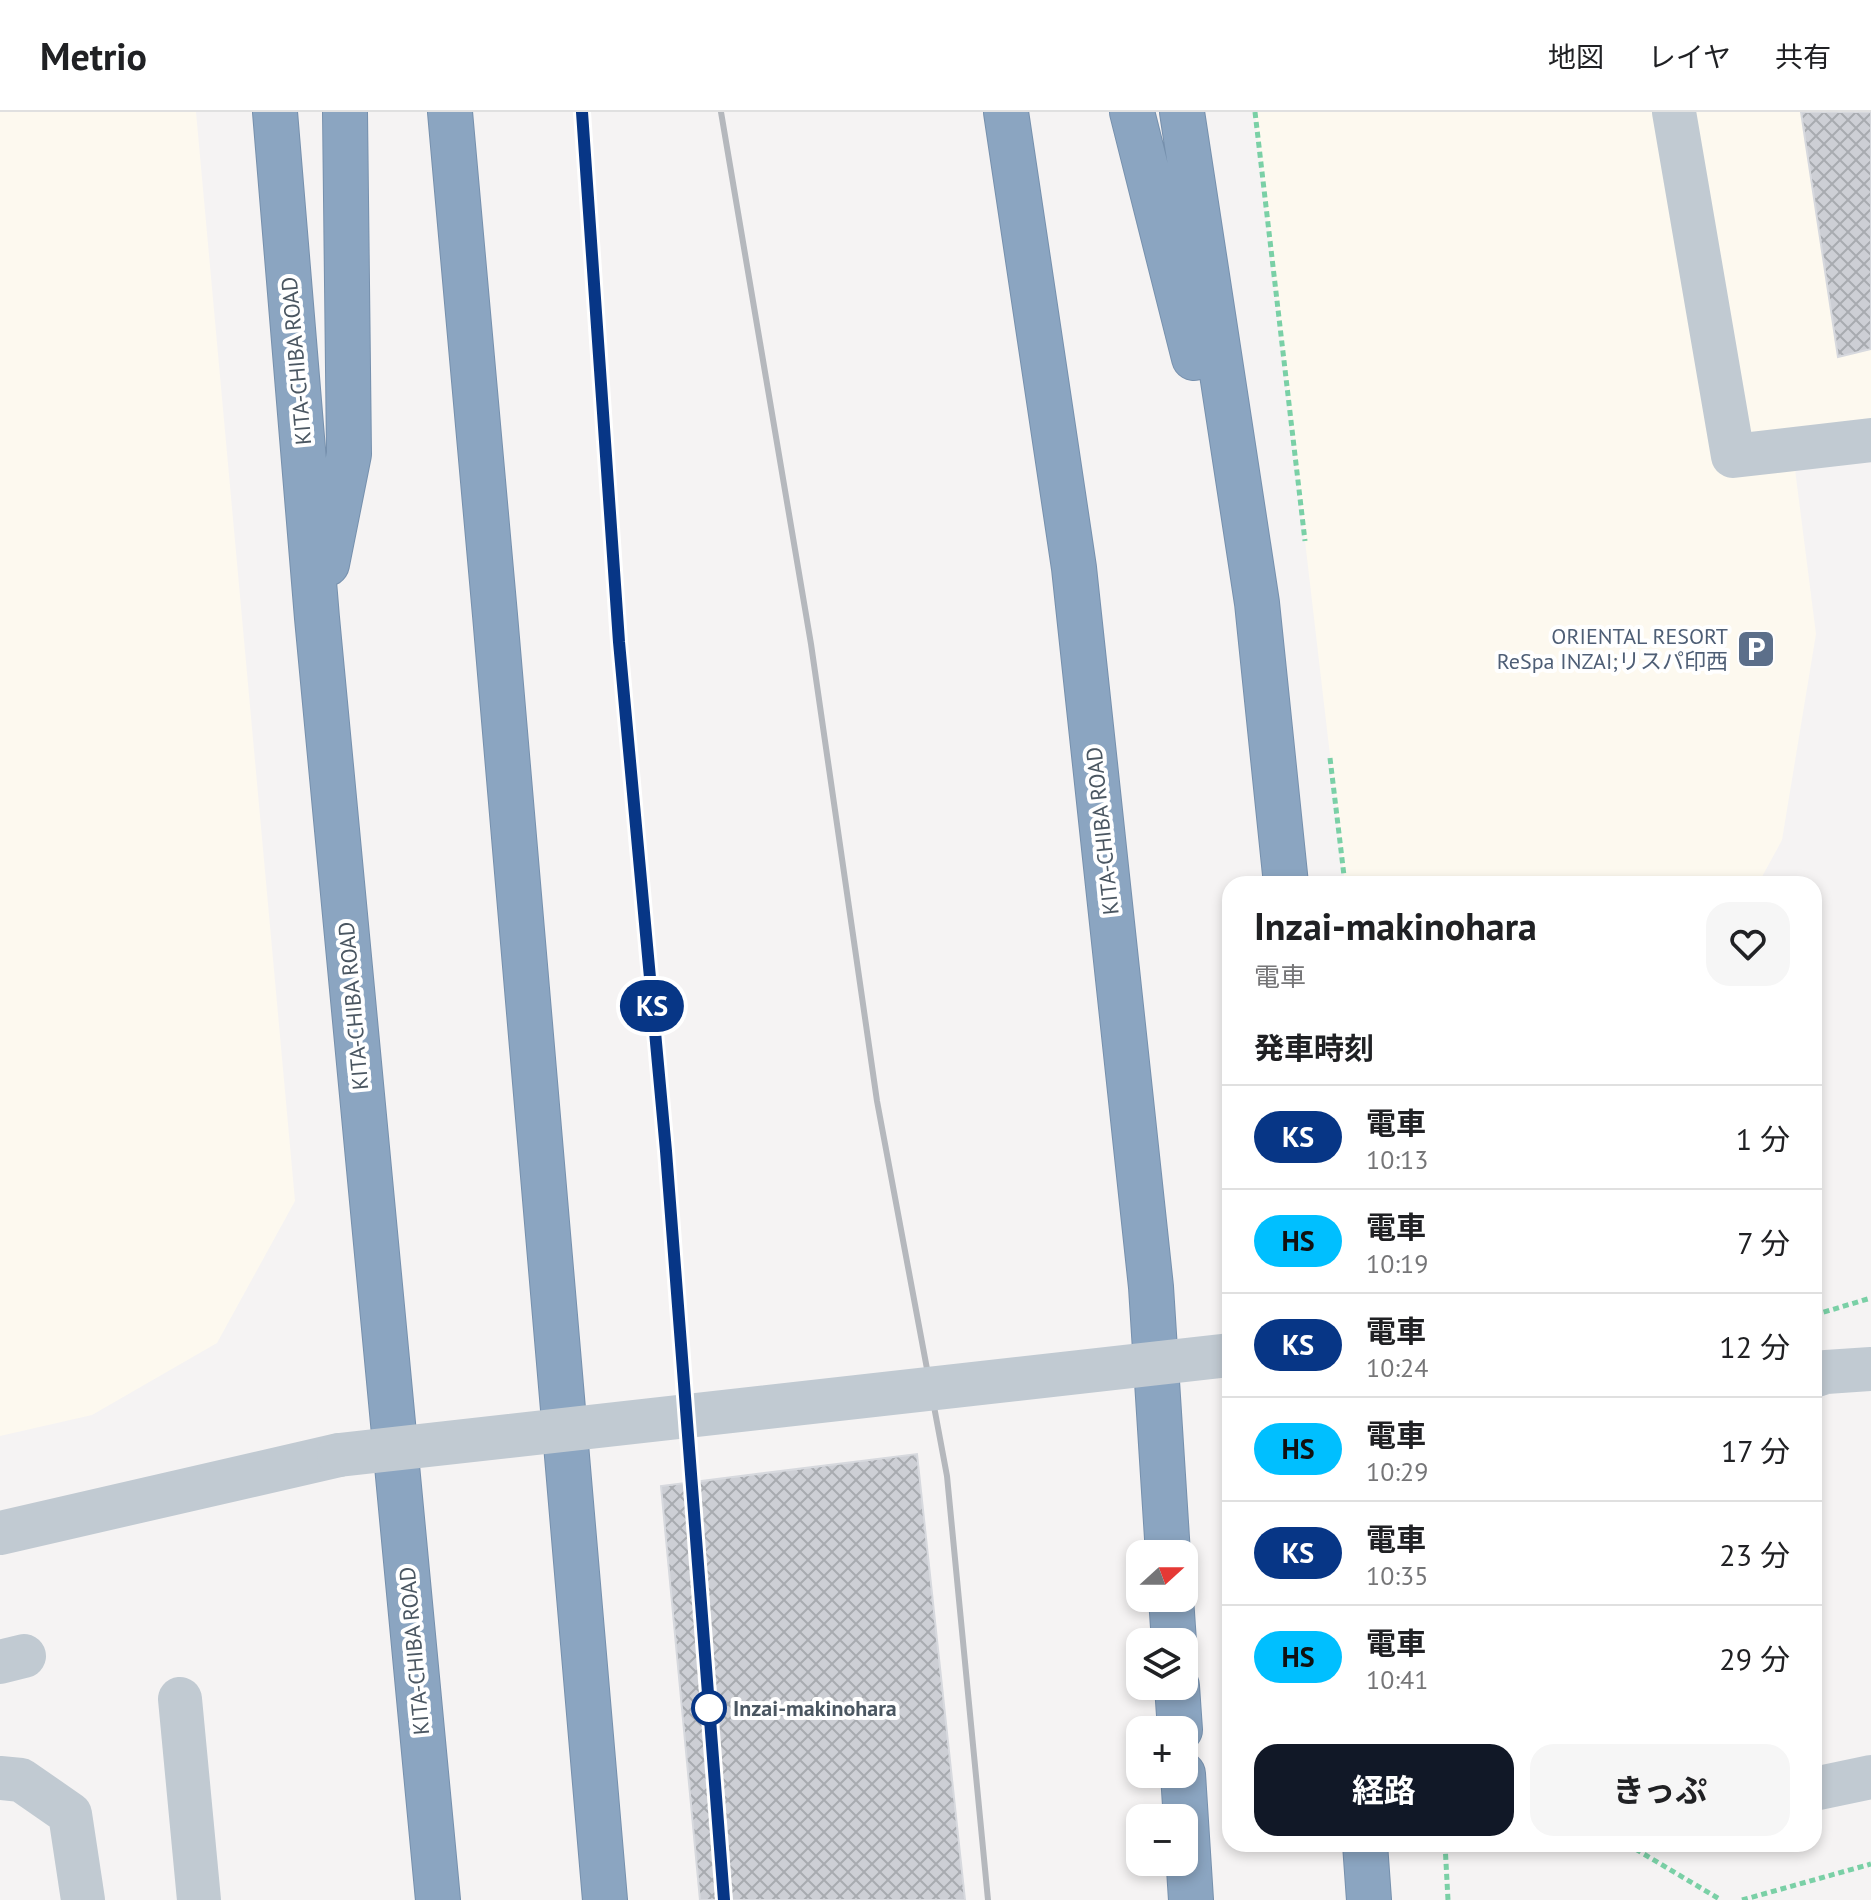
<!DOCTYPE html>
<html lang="ja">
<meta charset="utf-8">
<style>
body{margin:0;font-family:"PT Sans","Noto Sans JP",sans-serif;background:#f6f6f6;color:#202124;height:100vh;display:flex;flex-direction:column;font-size:30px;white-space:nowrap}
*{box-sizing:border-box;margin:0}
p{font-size:26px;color:#757577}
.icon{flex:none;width:44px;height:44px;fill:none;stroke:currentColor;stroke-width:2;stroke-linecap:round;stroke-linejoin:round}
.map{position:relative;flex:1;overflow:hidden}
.details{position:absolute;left:1222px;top:764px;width:600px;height:976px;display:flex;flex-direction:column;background:#fff;border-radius:24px;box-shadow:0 4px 12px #0003}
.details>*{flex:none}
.badge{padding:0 16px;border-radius:26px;font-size:28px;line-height:52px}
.needle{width:52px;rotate:69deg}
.fabs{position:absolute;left:1126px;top:1428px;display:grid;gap:16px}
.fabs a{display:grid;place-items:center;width:72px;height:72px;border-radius:16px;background:#fff;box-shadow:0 4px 12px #0003;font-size:40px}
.map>.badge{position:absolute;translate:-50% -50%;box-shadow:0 0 0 4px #fff}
h2{padding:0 32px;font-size:30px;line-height:72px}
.round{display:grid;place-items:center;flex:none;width:84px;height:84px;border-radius:24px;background:#f6f6f6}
.summary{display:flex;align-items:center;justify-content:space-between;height:136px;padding:0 32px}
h1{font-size:38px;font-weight:700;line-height:60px}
.button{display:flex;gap:16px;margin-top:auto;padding:16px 32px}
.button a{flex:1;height:92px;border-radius:24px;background:#111827;color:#fff;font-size:32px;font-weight:700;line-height:92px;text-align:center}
.button a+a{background:#f6f6f6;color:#202124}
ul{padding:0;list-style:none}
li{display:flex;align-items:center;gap:24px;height:104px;padding:0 32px;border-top:2px solid #e0e0e0}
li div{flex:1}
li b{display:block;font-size:30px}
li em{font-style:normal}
li .badge{min-width:88px;font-weight:700;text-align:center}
header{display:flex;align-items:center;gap:48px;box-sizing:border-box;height:112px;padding:0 40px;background:#fff;border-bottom:2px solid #e0e0e0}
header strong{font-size:38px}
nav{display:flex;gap:44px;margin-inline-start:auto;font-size:28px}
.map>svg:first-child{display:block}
.commercial{fill:#fdf9ef}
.building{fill:url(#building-cross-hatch);stroke:#d7d9de;stroke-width:2}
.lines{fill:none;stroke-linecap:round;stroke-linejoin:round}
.highway-casing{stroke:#7690ad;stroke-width:46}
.path{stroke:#7ad0a6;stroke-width:5;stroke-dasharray:6 4;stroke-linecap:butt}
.minor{stroke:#c1cad2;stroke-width:44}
.highway{stroke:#8ba5c1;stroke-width:44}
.rail{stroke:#b5b8bd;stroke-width:6}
.minor-bridge{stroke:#c1cad2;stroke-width:44}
.line-casing{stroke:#fff;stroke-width:18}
.line{stroke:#073686;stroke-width:12}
.stop-dot{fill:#fff;stroke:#073686;stroke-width:4}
.labels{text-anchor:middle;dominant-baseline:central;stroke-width:8;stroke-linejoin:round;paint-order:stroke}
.street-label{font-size:22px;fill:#4a5661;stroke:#fff}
.service-label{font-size:22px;fill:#4e5e75;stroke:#fff;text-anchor:end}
.stop-label{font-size:22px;font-weight:bold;fill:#4a5661;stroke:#fff;text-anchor:start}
</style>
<header>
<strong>Metrio</strong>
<nav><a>地図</a><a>レイヤ</a><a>共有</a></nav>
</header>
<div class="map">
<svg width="1871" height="1788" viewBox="0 0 1871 1788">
<defs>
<pattern id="building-cross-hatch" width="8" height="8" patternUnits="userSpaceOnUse" patternTransform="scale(2)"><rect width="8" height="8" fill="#cdcfd5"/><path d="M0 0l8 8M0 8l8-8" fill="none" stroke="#a8abb0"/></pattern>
</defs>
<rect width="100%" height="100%" fill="#f5f3f3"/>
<path class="commercial" d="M0 0H196L295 1089 217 1231 92 1303 0 1324Z
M1255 0H1871V314L1791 326 1816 522 1782 728 1758 772H1345Z"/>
<path class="building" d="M1801 0H1871V237L1838 245Z
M917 1342 965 1788H700L661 1374Z"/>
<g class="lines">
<g class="highway-casing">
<path id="highway" d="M275 0 317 506 438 1788
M450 0 495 503 605 1788
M1006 0 1074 456 1151 1175 1168 1442
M1132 0 1194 246
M1182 0 1257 491 1286 772
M327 452 349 342 345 0
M1171 1486 1174 1530
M1177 1574 1180 1618
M1183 1662 1191 1788
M1365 1732 1369 1788"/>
</g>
<path class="path" d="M1255 0 1305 429
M1330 646 1345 772
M1814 1203 1871 1186
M1445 1732 1448 1788
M1627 1732 1721 1788
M1742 1788 1871 1752"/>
<path class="minor" d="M1674 0 1733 344 1871 328
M1814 1264 1826 1260 1871 1257
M0 1421 339 1343
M0 1550 24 1544
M180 1587 199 1788
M0 1666 21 1668 70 1702 83 1788
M1814 1677 1871 1665"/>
<use href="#highway" class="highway"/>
<path class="rail" d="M582 0 619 530 666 1039 724 1788
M721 0 811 532 877 989 947 1364 988 1788"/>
<path class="minor-bridge" d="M339 1343 1230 1243"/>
</g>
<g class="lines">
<g class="line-casing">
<path id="line" d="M582 0 619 530 666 1039 724 1788"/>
</g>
<use href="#line" class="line"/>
</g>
<defs>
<g id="parking-square" transform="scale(2)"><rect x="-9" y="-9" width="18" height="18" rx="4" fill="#5c6f8a" stroke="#fff"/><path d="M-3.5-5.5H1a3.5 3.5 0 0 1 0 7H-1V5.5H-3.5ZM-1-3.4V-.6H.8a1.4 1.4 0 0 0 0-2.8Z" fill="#fff"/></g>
</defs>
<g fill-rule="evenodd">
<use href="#parking-square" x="1756" y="537"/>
</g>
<circle class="stop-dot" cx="709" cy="1596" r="16"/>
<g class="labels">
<g class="street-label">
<text transform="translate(296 249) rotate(-95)">KITA-CHIBA ROAD</text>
<text transform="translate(1102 719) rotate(-96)">KITA-CHIBA ROAD</text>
<text transform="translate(353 894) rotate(-95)">KITA-CHIBA ROAD</text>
<text transform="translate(414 1539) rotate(-95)">KITA-CHIBA ROAD</text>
</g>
<g class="service-label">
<text x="1728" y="524">ORIENTAL RESORT<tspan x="1728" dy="25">ReSpa INZAI;リスパ印西</tspan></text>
</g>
<g class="stop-label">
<text x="733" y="1596">Inzai-makinohara</text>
</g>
</g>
</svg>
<div class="fabs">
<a><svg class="needle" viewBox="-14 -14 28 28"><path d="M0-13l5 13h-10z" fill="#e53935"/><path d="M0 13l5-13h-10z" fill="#757577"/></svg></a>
<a><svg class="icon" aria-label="layers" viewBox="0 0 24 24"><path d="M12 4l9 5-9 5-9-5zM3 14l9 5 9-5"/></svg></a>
<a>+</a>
<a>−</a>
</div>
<b class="badge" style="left:652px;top:894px;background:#073686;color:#fff">KS</b>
<section class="details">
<div class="summary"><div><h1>Inzai-makinohara</h1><p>電車</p></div><a class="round"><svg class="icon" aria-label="heart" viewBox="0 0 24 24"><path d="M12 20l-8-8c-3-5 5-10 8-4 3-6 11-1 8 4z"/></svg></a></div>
<h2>発車時刻</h2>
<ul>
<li><span class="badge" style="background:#073686;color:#fff">KS</span><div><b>電車</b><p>10:13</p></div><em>1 分</em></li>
<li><span class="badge" style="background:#00bfff;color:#111">HS</span><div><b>電車</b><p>10:19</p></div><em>7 分</em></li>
<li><span class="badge" style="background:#073686;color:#fff">KS</span><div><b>電車</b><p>10:24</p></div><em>12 分</em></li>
<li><span class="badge" style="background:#00bfff;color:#111">HS</span><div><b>電車</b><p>10:29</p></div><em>17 分</em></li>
<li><span class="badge" style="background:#073686;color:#fff">KS</span><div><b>電車</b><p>10:35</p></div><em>23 分</em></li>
<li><span class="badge" style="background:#00bfff;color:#111">HS</span><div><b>電車</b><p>10:41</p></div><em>29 分</em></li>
</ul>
<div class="button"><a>経路</a><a>きっぷ</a></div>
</section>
</div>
